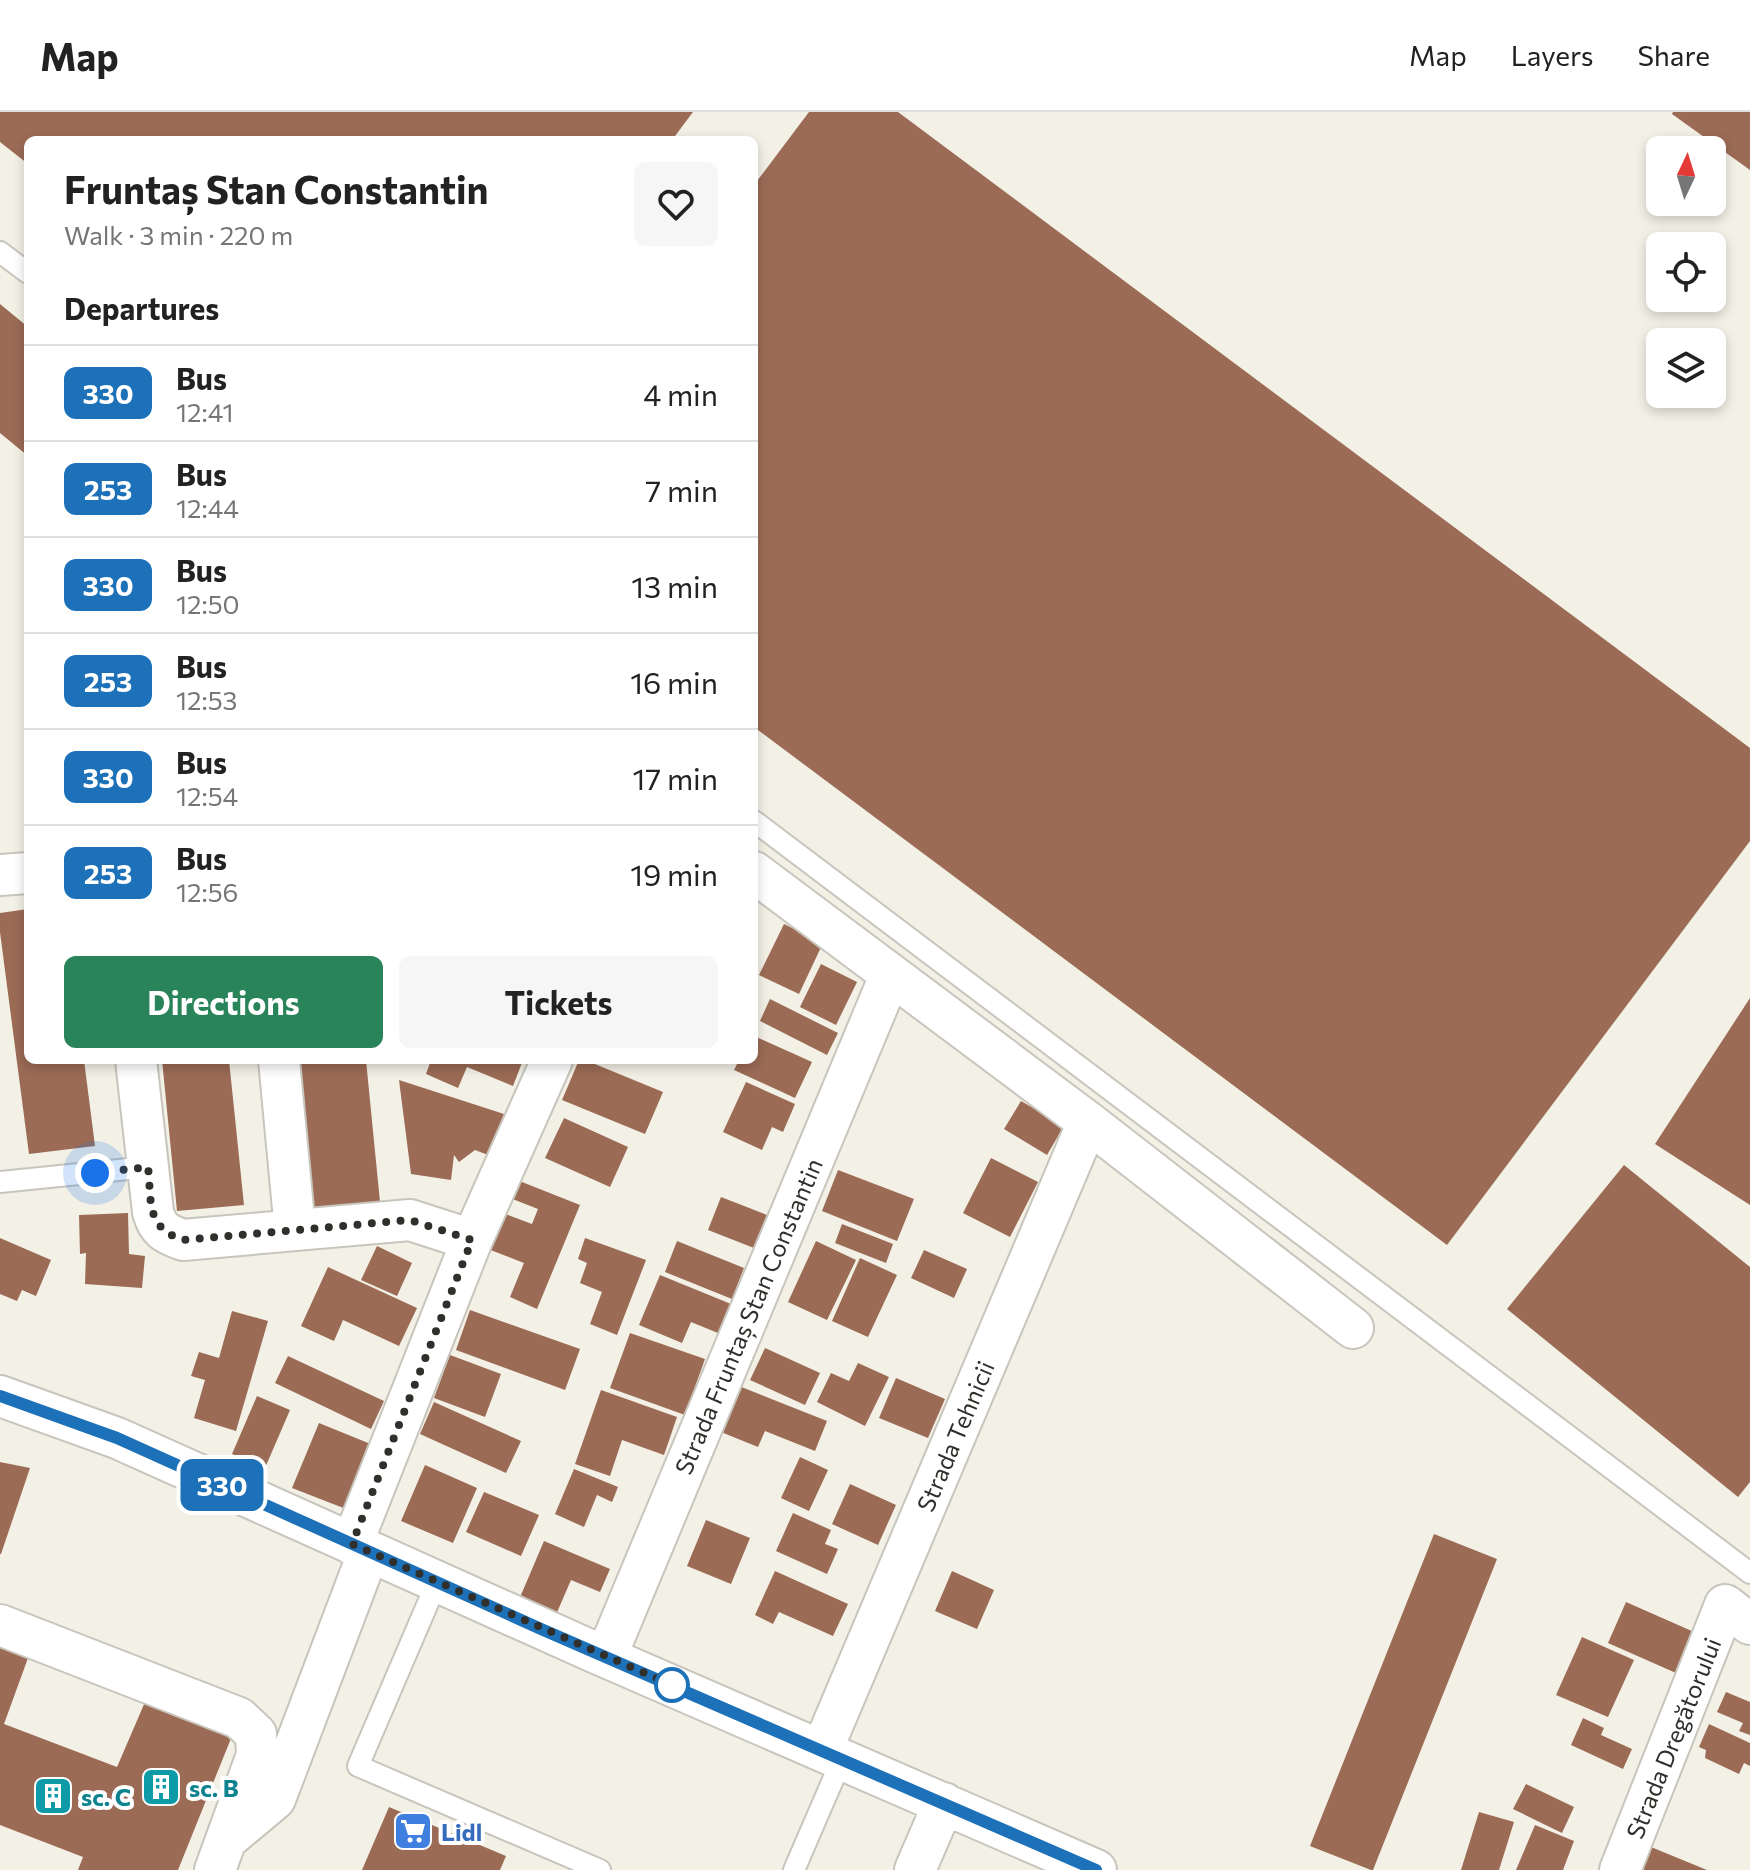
<!DOCTYPE html>
<meta charset="utf-8">
<style>
body{margin:0;font-family:Commissioner,sans-serif;background:#f6f6f6;color:#222;height:100vh;display:flex;flex-direction:column;font-size:30px;white-space:nowrap}
*{box-sizing:border-box;margin:0}
p{font-size:26px;color:#767676}
.icon{flex:none;width:44px;height:44px;fill:none;stroke:currentColor;stroke-width:2;stroke-linecap:round;stroke-linejoin:round}
.map{position:relative;flex:1;overflow:hidden}
.drawer{position:absolute;left:24px;top:24px;width:734px;height:928px;display:flex;flex-direction:column;background:#fff;border-radius:12px;box-shadow:0 4px 12px #0003}
.drawer>*{flex:none}
.badge{padding:0 16px;border-radius:12px;font-size:28px;line-height:52px}
.needle{width:52px;rotate:4deg}
.fabs{position:absolute;left:1646px;top:24px;display:grid;gap:16px}
.fabs a{display:grid;place-items:center;width:80px;height:80px;border-radius:12px;background:#fff;box-shadow:0 4px 12px #0003;font-size:40px}
.you{position:absolute;width:40px;height:40px;margin:-20px;border:6px solid #fff;border-radius:50%;background:#1a73e8;box-shadow:0 0 0 12px #1a73e833}
.map>.badge{position:absolute;translate:-50% -50%;box-shadow:0 0 0 4px #fff}
h2{padding:0 40px;font-size:30px;line-height:72px}
.round{display:grid;place-items:center;flex:none;width:84px;height:84px;border-radius:12px;background:#f6f6f6}
.summary{display:flex;align-items:center;justify-content:space-between;height:136px;padding:0 40px}
h1{font-size:38px;font-weight:700;line-height:60px}
.cta{display:flex;gap:16px;margin-top:auto;padding:16px 40px}
.cta a{flex:1;height:92px;border-radius:12px;background:#2a845a;color:#fff;font-size:32px;font-weight:700;line-height:92px;text-align:center}
.cta a+a{background:#f6f6f6;color:#222}
ul{padding:0;list-style:none}
li{display:flex;align-items:center;gap:24px;height:96px;padding:0 40px;border-top:2px solid #e0e0e0}
li div{flex:1}
li b{display:block;font-size:30px}
li em{font-style:normal}
li .badge{min-width:88px;font-weight:700;text-align:center}
header{display:flex;align-items:center;gap:48px;box-sizing:border-box;height:112px;padding:0 40px;background:#fff;border-bottom:2px solid #e0e0e0}
header strong{font-size:38px}
nav{display:flex;gap:44px;margin-inline-start:auto;font-size:28px}
.map>svg:first-child{display:block}
.building{fill:#9b6b55}
.lines{fill:none;stroke-linecap:round;stroke-linejoin:round}
.service-casing{stroke:#c8c5bc;stroke-width:24}
.minor-casing{stroke:#c8c5bc;stroke-width:44}
.service{stroke:#fff;stroke-width:20}
.minor{stroke:#fff;stroke-width:40}
.line-casing{stroke:#fff;stroke-width:18}
.line{stroke:#1d71b8;stroke-width:12}
.walk{stroke:#302f2b;stroke-width:8;stroke-dasharray:0 14.4}
.stop-dot{fill:#fff;stroke:#1d71b8;stroke-width:4}
.labels{text-anchor:middle;dominant-baseline:central;stroke-width:8;stroke-linejoin:round;paint-order:stroke}
.street-label{font-size:24px;fill:#302f2b;stroke:#fff}
.culture-label{font-size:24px;font-weight:bold;fill:#0d838f;stroke:#fff;text-anchor:start}
.shop-label{font-size:24px;font-weight:bold;fill:#366cbe;stroke:#fff;text-anchor:start}
</style>
<header>
<strong>Map</strong>
<nav><a>Map</a><a>Layers</a><a>Share</a></nav>
</header>
<div class="map">
<svg width="1750" height="1758" viewBox="0 0 1750 1758">
<rect width="100%" height="100%" fill="#f3f0e6"/>
<path class="building" d="M0 0H693L672 28H28V52L0 30Z
M809 0H898L1750 636V729L1447 1133 754 615V73Z
M1673 0H1750V58L1672 2Z
M0 192 28 215V344L0 321Z
M28 797V948H84L95 1034 29 1042 0 820V801Z
M784 812 823 831 799 882 759 863Z
M821 852 857 870 836 913 800 895Z
M1750 886V1093L1655 1032Z
M770 887 838 921 827 943 760 909Z
M754 924 812 950 795 986 734 958 739 948H754Z
M162 948H229L244 1093 177 1099Z
M299 948H366L380 1090 313 1097Z
M431 948H523L513 974 467 955 458 976 426 962Z
M579 948H585L663 980 645 1022 562 988Z
M399 968 504 1002 488 1043 475 1038 459 1050 454 1043 451 1068 411 1062Z
M746 970 795 992 783 1020 772 1015 762 1038 723 1020Z
M1021 989 1064 1014 1047 1043 1004 1017Z
M564 1006 628 1035 610 1075 545 1046Z
M991 1046 1038 1070 1010 1125 963 1101Z
M1624 1053 1750 1155V1370L1738 1385 1507 1197Z
M838 1058 914 1087 897 1129 822 1099Z
M517 1068 580 1093 537 1197 510 1185 524 1151 488 1137 503 1101 532 1112 538 1097 510 1086Z
M721 1085 767 1103 754 1136 708 1118Z
M128 1101 129 1142 145 1144 142 1176 85 1172 86 1141 80 1142 79 1103Z
M842 1112 893 1132 886 1151 835 1131Z
M0 1126 51 1148 36 1184 22 1178 17 1189 0 1182Z
M585 1126 646 1148 617 1223 590 1212 602 1180 580 1171 587 1151 578 1147Z
M677 1129 744 1156 732 1187 665 1160Z
M816 1129 856 1148 827 1208 788 1190Z
M377 1134 412 1151 397 1184 361 1168Z
M924 1138 967 1157 954 1186 911 1166Z
M860 1146 897 1163 868 1225 832 1209Z
M328 1155 417 1196 399 1234 343 1208 334 1229 301 1214Z
M660 1163 731 1192 718 1221 691 1210 682 1231 639 1213Z
M470 1198 580 1237 565 1278 456 1238Z
M232 1199 268 1209 236 1319 194 1306 205 1268 191 1264 199 1240 219 1246Z
M630 1221 705 1247 685 1303 610 1276Z
M765 1236 820 1261 805 1293 750 1268Z
M450 1243 501 1262 485 1305 434 1286Z
M288 1244 384 1289 371 1317 275 1271Z
M858 1251 889 1265 865 1314 817 1290 831 1261 849 1269Z
M896 1266 945 1287 928 1326 879 1306Z
M739 1274 827 1309 815 1339 765 1319 758 1335 721 1320Z
M601 1278 677 1305 664 1343 622 1328 610 1364 575 1352Z
M257 1284 290 1298 265 1356 232 1342Z
M434 1290 521 1329 506 1361 420 1322Z
M319 1311 373 1333 346 1397 292 1376Z
M800 1345 828 1358 809 1399 781 1386Z
M0 1350 30 1356 1 1442H0Z
M425 1353 477 1376 453 1431 401 1409Z
M574 1357 618 1375 612 1390 597 1383 584 1415 555 1402Z
M850 1372 896 1393 878 1433 832 1412Z
M484 1380 539 1403 521 1444 466 1420Z
M793 1401 831 1418 825 1432 838 1437 827 1462 776 1439Z
M706 1408 750 1426 731 1472 687 1454Z
M1434 1422 1497 1447 1373 1758H1371L1310 1734Z
M544 1429 610 1457 600 1480 571 1468 555 1505 518 1490Z
M775 1459 848 1492 833 1524 779 1500 773 1512 755 1503Z
M952 1459 994 1478 977 1517 935 1499Z
M1626 1490 1694 1520 1676 1561 1608 1531Z
M1582 1525 1634 1548 1608 1605 1556 1583Z
M0 1535 28 1546 4 1612 46 1628 117 1655 145 1590 232 1624 178 1758H78L83 1745 0 1713Z
M1726 1580 1750 1590V1623L1739 1619 1743 1611 1717 1600Z
M1583 1606 1604 1616 1601 1623 1632 1637 1623 1657 1571 1633Z
M1709 1612 1750 1631V1654L1744 1651 1739 1662 1705 1646 1706 1638 1699 1635Z
M1526 1672 1574 1695 1562 1721 1513 1697Z
M389 1695 506 1744 500 1758H362Z
M1479 1700 1514 1710 1499 1758H1461Z
M1535 1713 1574 1729 1563 1758H1516Z
M1651 1735 1707 1758H1645L1642 1757Z"/>
<g class="lines">
<g class="service-casing">
<path id="service" d="M0 140 28 161
M754 709 1750 1461
M0 1070 148 1055
M437 1470 358 1654 600 1758
M794 1758 842 1647"/>
</g>
<g class="minor-casing">
<path id="minor" d="M754 760 1088 1010 1353 1216
M0 763 28 761
M136 948 153 1100C158 1118 166 1122 183 1128L410 1108 472 1128
M279 948 295 1118
M0 1284 117 1326 594 1540 1096 1758
M352 1432 472 1128 552 948
M0 1513 239 1606 256 1622 257 1643 215 1758
M606 1545 890 864
M822 1638 1088 1010
M227 1727 275 1687 369 1439
M915 1758 944 1691
M1620 1758 1725 1493 1750 1512"/>
</g>
<use href="#service" class="service"/>
<use href="#minor" class="minor"/>
</g>
<g class="lines">
<g class="line-casing">
<path id="line" d="M0 1284 117 1326 541 1517 1096 1758"/>
</g>
<use href="#line" class="line"/>
<path class="walk" d="M95 1061 148 1055C152 1090 145 1115 183 1128L410 1108 472 1128 352 1432 672 1573"/>
</g>
<defs>
<g id="building-square" transform="scale(2)"><rect x="-9" y="-9" width="18" height="18" rx="4" fill="#0f9aa8" stroke="#fff"/><path d="M-4-6H4V6H1V3H-1V6H-4ZM-2.5-4.3h1.7v1.8h-1.7ZM.8-4.3h1.7v1.8H.8ZM-2.5-1h1.7V.8h-1.7ZM.8-1h1.7V.8H.8Z" fill="#fff"/></g>
<g id="supermarket-square" transform="scale(2)"><rect x="-9" y="-9" width="18" height="18" rx="4" fill="#3f7fe0" stroke="#fff"/><path d="M-6-5.5h2.5l.6 2H6L4.5 2H-2.5L-4.4-4H-6ZM-1.5 3.2a1.3 1.3 0 1 0 .1 0ZM3 3.2a1.3 1.3 0 1 0 .1 0Z" fill="#fff"/></g>
</defs>
<g fill-rule="evenodd">
<use href="#building-square" x="161" y="1675"/>
<use href="#building-square" x="53" y="1684"/>
<use href="#supermarket-square" x="413" y="1719"/>
</g>
<circle class="stop-dot" cx="672" cy="1573" r="16"/>
<g class="labels">
<g class="street-label">
<text transform="translate(748 1204) rotate(-67)">Strada Fruntaș Stan Constantin</text>
<text transform="translate(955 1324) rotate(-67)">Strada Tehnicii</text>
<text transform="translate(1673 1626) rotate(-68)">Strada Dregătorului</text>
</g>
<g class="culture-label">
<text x="189" y="1675">sc. B</text>
<text x="81" y="1684">sc. C</text>
</g>
<g class="shop-label">
<text x="441" y="1719">Lidl</text>
</g>
</g>
</svg>
<div class="fabs">
<a><svg class="needle" viewBox="-14 -14 28 28"><path d="M0-13l5 13h-10z" fill="#e53935"/><path d="M0 13l5-13h-10z" fill="#767676"/></svg></a>
<a><svg class="icon" aria-label="locate" viewBox="0 0 24 24"><circle cx="12" cy="12" r="6"/><path d="M12 2v4M12 18v4M2 12h4M18 12h4"/></svg></a>
<a><svg class="icon" aria-label="layers" viewBox="0 0 24 24"><path d="M12 4l9 5-9 5-9-5zM3 14l9 5 9-5"/></svg></a>
</div>
<div class="you" style="left:95px;top:1061px"></div>
<b class="badge" style="left:222px;top:1373px;background:#1d71b8;color:#fff">330</b>
<section class="drawer">
<div class="summary"><div><h1>Fruntaș Stan Constantin</h1><p>Walk · 3 min · 220 m</p></div><a class="round"><svg class="icon" aria-label="heart" viewBox="0 0 24 24"><path d="M12 20l-8-8c-3-5 5-10 8-4 3-6 11-1 8 4z"/></svg></a></div>
<h2>Departures</h2>
<ul>
<li><span class="badge" style="background:#1d71b8;color:#fff">330</span><div><b>Bus</b><p>12:41</p></div><em>4 min</em></li>
<li><span class="badge" style="background:#1d71b8;color:#fff">253</span><div><b>Bus</b><p>12:44</p></div><em>7 min</em></li>
<li><span class="badge" style="background:#1d71b8;color:#fff">330</span><div><b>Bus</b><p>12:50</p></div><em>13 min</em></li>
<li><span class="badge" style="background:#1d71b8;color:#fff">253</span><div><b>Bus</b><p>12:53</p></div><em>16 min</em></li>
<li><span class="badge" style="background:#1d71b8;color:#fff">330</span><div><b>Bus</b><p>12:54</p></div><em>17 min</em></li>
<li><span class="badge" style="background:#1d71b8;color:#fff">253</span><div><b>Bus</b><p>12:56</p></div><em>19 min</em></li>
</ul>
<div class="cta"><a>Directions</a><a>Tickets</a></div>
</section>
</div>
